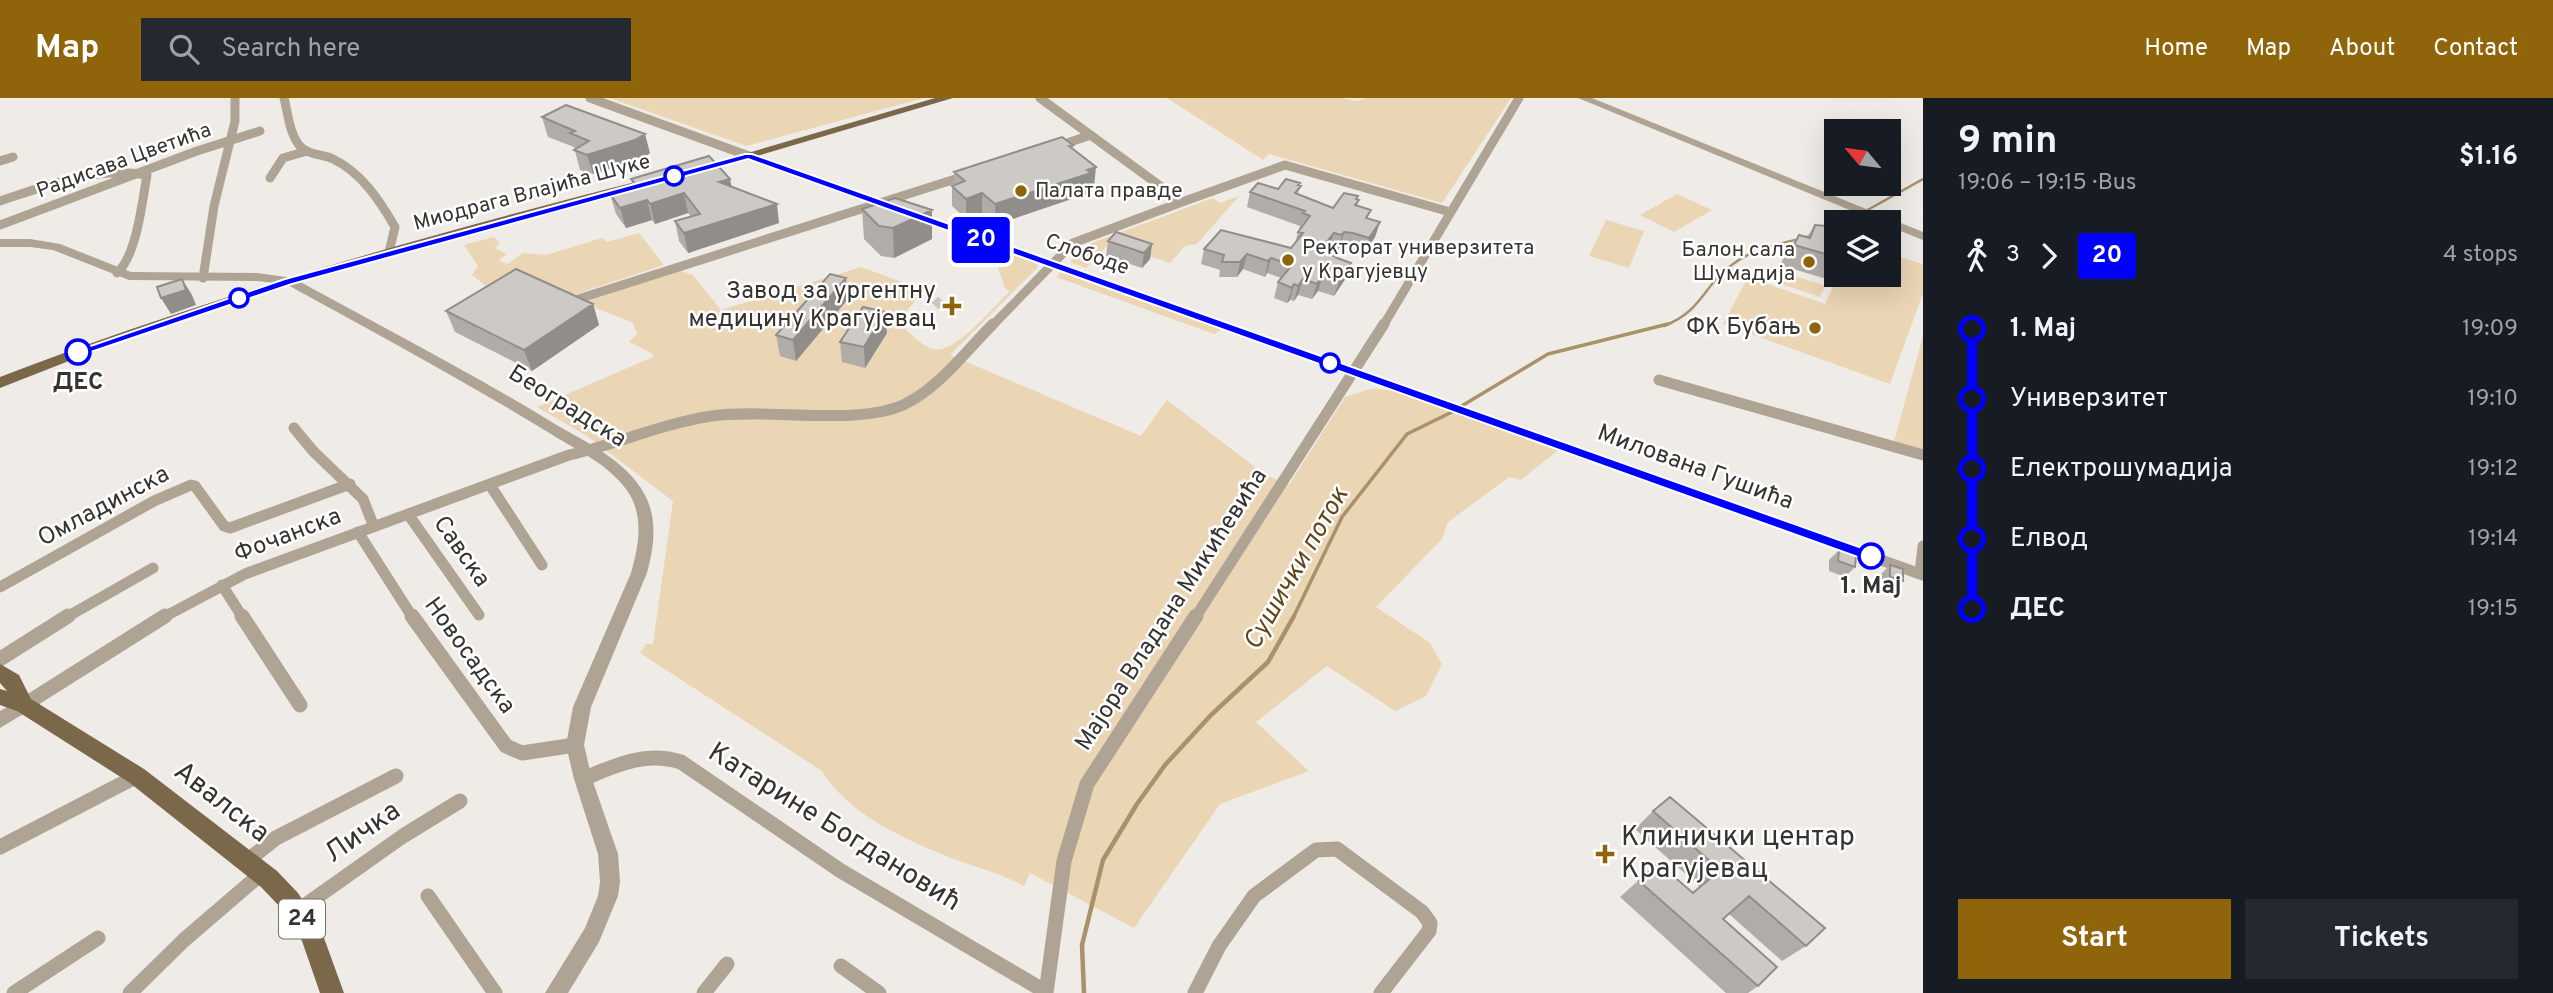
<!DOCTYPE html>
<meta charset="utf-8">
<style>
body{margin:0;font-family:Overpass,sans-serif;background:#242831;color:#f1f3f6;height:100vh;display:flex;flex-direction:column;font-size:26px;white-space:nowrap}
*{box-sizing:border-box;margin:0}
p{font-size:23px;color:#9ea1a6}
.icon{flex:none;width:38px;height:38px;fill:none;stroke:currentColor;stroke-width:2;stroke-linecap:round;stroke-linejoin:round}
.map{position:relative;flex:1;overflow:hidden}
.panel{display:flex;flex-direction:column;background:#171b24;width:630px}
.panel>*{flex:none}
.badge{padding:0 14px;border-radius:5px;font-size:24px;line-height:46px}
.needle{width:46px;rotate:299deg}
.tools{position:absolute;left:1824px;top:21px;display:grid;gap:14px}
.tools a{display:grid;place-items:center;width:77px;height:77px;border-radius:0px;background:#171b24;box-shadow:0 7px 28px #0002;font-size:35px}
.map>.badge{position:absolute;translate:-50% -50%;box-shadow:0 0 0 4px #fff}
.legs{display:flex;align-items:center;gap:10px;height:77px;padding:0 35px;font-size:23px}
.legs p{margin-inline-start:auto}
.headline{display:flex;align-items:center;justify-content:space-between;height:119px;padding:0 35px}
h1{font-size:38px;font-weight:700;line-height:52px}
.cta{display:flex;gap:14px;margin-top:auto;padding:14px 35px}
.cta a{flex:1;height:80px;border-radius:0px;background:#8f640a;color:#fff;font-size:28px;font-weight:700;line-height:80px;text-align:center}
.cta a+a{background:#242831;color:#f1f3f6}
ul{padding:0 35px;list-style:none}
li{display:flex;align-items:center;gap:24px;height:70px;font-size:26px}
li i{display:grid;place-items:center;width:10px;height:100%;margin:0 9px;background:currentColor}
li i::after{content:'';width:18px;height:18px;margin:-9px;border:5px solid;border-radius:50%;background:#171b24}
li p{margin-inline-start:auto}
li:first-child i{background:linear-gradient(#0000 50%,currentColor 0)}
li:last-child i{background:linear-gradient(currentColor 50%,#0000 0)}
header{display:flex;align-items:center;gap:42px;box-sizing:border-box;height:98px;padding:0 35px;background:#8f640a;color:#fff}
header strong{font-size:33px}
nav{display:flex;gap:38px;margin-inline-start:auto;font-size:24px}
.search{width:490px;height:63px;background:#242831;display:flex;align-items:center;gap:18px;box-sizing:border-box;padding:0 24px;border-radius:0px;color:#9ea1a6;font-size:26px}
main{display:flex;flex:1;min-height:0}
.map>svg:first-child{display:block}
.green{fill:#ead5b4}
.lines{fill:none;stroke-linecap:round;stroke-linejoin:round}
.stream-far2{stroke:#a9916c;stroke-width:2.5}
.stream-far1{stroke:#a9916c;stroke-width:3.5}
.stream{stroke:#a9916c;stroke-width:4.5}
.minor-tunnel{stroke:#cac7c3;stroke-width:9;stroke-dasharray:9 4.5;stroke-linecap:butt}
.minor-far2{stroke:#afa494;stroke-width:9}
.minor-far1{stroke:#afa494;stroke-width:11}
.minor{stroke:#afa494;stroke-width:15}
.tertiary{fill:#afa494;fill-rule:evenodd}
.primary{fill:#7b684a;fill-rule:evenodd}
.wall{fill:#b0ada9}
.shaded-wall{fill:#908d8a}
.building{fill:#cdc9c5;stroke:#908d8a;stroke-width:2}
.line-1{fill:#00f;stroke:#fff;stroke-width:2}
.stop-1-dot{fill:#fff;stroke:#00f;stroke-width:3.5}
.poi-dot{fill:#8f640a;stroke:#fff;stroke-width:2.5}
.labels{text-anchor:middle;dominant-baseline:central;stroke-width:5;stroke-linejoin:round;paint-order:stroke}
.far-street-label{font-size:21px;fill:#353432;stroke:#fff}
.far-poi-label{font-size:21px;fill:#353432;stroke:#fff;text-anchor:start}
.shield{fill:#fff;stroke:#727170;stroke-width:2}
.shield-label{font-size:23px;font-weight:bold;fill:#353432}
.poi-label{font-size:24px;fill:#353432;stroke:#fff;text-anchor:end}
.stop-label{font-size:24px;font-weight:bold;fill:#353432;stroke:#fff}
.street-label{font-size:24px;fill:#353432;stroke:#fff}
.water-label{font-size:26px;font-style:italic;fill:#614619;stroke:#fff}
.near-street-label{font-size:28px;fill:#353432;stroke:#fff}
.near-poi-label{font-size:28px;fill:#353432;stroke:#fff;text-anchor:start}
</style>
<header>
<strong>Map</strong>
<div class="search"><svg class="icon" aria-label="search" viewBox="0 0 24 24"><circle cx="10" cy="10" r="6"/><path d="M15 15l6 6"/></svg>Search here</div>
<nav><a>Home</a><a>Map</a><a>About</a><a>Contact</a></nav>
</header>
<main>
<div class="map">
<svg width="1923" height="895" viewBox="0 0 1923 895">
<rect width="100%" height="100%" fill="#efece7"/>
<path class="green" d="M610 0H924L746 48Z
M1167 0H1340L1358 3 1366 0H1511L1442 105 1269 56 1263 62Z
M1677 96 1712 112 1674 134 1640 117Z
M1239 98 1197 146 1185 148 1170 165 1110 145 1086 170 1070 164 1086 147 1213 100 1220 105Z
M1606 122 1644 133 1629 170 1589 158Z
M639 135 664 167 573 197 488 190 472 177 478 168 464 147 494 139 500 145 495 150 507 156 499 162 507 166 523 155 546 157 602 140 607 144Z
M1004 152 1036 164 1038 169 950 257 1141 338 1167 302 1264 376 1289 387 1345 299 1370 291 1395 292 1563 348 1521 382 1509 379 1448 424 1442 441 1376 509 1430 545 1442 566 1426 598 1395 613 1327 568 1256 624 1309 673 1220 706 1134 830 1030 775 1024 788C998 774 971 768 944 757 900 739 847 715 822 673L640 555 646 546H653L673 403 587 338 537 309 653 259V256L629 244 637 236 633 225 594 209 588 203 678 172 693 177 721 212 861 169 924 192 898 224C907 232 921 248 933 251 955 257 994 208 1010 193L1005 190 995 161Z
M1888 155 1923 166V195L1890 286 1723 226 1748 179 1825 206 1838 177H1888Z
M1768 169 1825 188 1820 199 1763 180Z
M1063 171 1222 231 1214 236 1056 179Z
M1923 238V352L1894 343Z"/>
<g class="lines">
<path class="stream-far2" d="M1846 124 1923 81
M1664 228C1704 212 1703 187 1733 166 1755 149 1785 145 1811 138"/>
<path class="stream-far1" d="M1460 309 1548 256 1668 226
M1293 520 1342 419 1407 336 1454 313"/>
<path class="stream" d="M1084 895 1082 847 1103 762 1137 706 1165 667 1211 617 1268 564 1294 518"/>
<path class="minor-tunnel" d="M935 208 944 199"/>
<path class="minor-far2" d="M284 0C288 15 289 34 299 47 307 57 322 56 333 61 361 74 380 103 395 129L389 154
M590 0 749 58
M1055 49 1091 37
M0 63 13 59
M270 80 283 60 307 53
M0 103C49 87 95 68 147 77 142 104 137 157 117 175
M1182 104 1285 67 1450 114
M0 127 197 53 260 33
M203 180 214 108 235 23V0
M575 202 968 77
M992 228 1073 145 1182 104 1040 0
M1383 228 1519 0"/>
<path class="minor-far1" d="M1659 282 1923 357
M294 330 313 353 363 401 374 429
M490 387 542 467
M408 416 479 517
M358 434 413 520
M1920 475 1923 448
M222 487 243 520
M0 489 154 403 191 387 195 388 224 428 230 430 350 386
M65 520 153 470
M162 520 245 476 569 357C617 346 664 325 712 318 767 310 856 328 903 307 939 290 966 253 993 226
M1195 520 1384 226"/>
<path class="minor" d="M242 518 300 607
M412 518 506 648 522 655 575 647
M0 561 68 518
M24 607 165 518
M583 681C616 667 645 653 681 664L841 773 1046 894
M0 749 137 678
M247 763 276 740 396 678
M428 798 495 895
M297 813 403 738 460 703
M841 868 879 895
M14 895 98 840
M130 895 184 842 262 775
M704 895 727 866
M1046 895 1064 763 1087 686 1196 518
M1195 895 1219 848 1254 798 1316 752 1337 751 1422 814 1430 825 1429 833 1381 895"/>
<path class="tertiary" d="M1578 0H1592L1923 134V142L1888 128V124H1879Z
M745 56H753L1923 471V483L745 60Z
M0 141H30L60 146 131 174 257 175 293 180C379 227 466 272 550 323 583 343 626 361 645 397 658 422 654 449 647 475L591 609 584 647 592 681 618 756 620 784 618 798 599 844 568 895H545L585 830 598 798 600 784 598 756 574 681 566 647 573 609 631 475C638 450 644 422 630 397 612 367 574 351 546 333 461 281 373 234 286 186L257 183 129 182 53 152 30 149H0Z
M24 599 30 602 33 607 30 612 0 630V613Z"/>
<path class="primary" d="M935 0H953L700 75 690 72Z
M655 79 661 83 659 86 294 186 102 250 0 290V279C213 197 434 135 655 79Z
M0 566 19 577 31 601 144 671 277 773 298 795 320 829 344 895H320L302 843 282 811 261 789 130 685 17 613 0 607V591L7 593 0 585Z"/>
</g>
<path class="wall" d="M542 19 650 55 640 62 593 76 580 72 574 49 548 39Z
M1073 47V51L1094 89 1089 91V95L995 127 982 115 966 121 952 108V88L954 87V74Z
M631 81 732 89 779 125 688 155 679 143 675 123 691 119 688 115 655 126 652 122 626 130 616 116 610 96 633 89Z
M1300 85 1298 96 1333 110 1358 98 1357 101 1359 102 1357 108 1368 120 1380 124 1375 139 1364 155 1348 150 1340 149 1338 152 1329 150 1328 152 1331 157 1337 160 1351 165 1346 180 1334 198 1318 193 1312 201 1298 197 1294 203 1290 202 1287 205 1274 200 1278 184 1281 180 1267 175 1265 179 1243 171 1237 179H1219L1220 172 1201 166 1204 151 1291 150 1295 145 1298 134 1301 131 1299 130 1300 128 1247 109 1250 94 1278 91Z
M862 111 932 141 894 160 881 158 864 141Z
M1828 124 1836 126V177H1837L1833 183 1780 167 1785 157 1799 137 1807 139 1815 127 1825 128Z
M1108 143 1152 146 1150 161 1142 170 1106 158Z
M848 201 796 263 780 258 776 237Z
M593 206 599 227 532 273 455 234 446 213Z
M887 235 865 270 842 264 840 244Z
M1839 452 1855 469 1845 479 1829 473V462Z
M1890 467 1903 483 1892 493 1880 489V477Z
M1653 713 1806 848 1782 863 1729 816 1723 821 1758 888 1748 895H1726L1620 799 1658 765 1692 795 1699 788 1635 731Z"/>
<path class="shaded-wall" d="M645 36 650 55 640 62 593 76 587 57Z
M1096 69 1094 89 1089 91V95L995 127V106Z
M730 81 734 100 719 84Z
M684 95 688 115 655 126 650 106Z
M982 95V115L966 121V101Z
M647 102 652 122 626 130 620 110Z
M777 106 779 125 688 155 684 135Z
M932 112V141L894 160 893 130Z
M1380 124 1375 139 1364 155 1369 140Z
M1344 134 1340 149 1338 152 1342 137Z
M1334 135 1329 150 1318 165 1322 150Z
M1152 146 1150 161 1142 170 1144 155Z
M1247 156 1243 171 1237 179 1240 164Z
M1271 160 1267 175 1265 179 1268 163Z
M1351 165 1346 180 1334 198 1339 183Z
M1323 177 1318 193 1312 201 1317 186Z
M846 180 848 201 796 263 793 242Z
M182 181 192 197 196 207 171 216 161 200Z
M1303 181 1298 197 1294 203 1298 188Z
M1294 186 1290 202 1287 205 1292 190Z
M593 206 599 227 532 273 524 252Z
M885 214 887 235 865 270 864 249Z"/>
<path class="building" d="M566 7 645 36 635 42 587 57 574 52 589 43 570 35 575 33 542 19Z
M1062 39 1073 47 1069 48 1096 69 1087 72 1091 75 995 106 982 95 966 101 952 88 965 83 954 74Z
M709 58 730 81 719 84 777 106 684 135 675 123 700 116 684 95 650 106 647 102 620 110 610 96 637 88 631 81Z
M1286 81 1300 85 1298 87 1301 88 1295 95 1333 110 1344 95 1358 98 1356 101 1359 102 1355 107 1371 112 1366 120 1380 124 1369 140 1353 135 1344 134 1342 137 1334 135 1322 150 1332 153 1330 156 1337 160 1351 165 1339 183 1323 177 1317 186 1303 181 1298 188 1294 186 1292 190 1278 184 1292 167 1271 160 1268 163 1247 156 1240 164H1222L1224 157 1204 151 1221 132 1291 150 1303 135 1298 134 1310 118 1303 115 1305 113 1250 94 1258 85 1278 91Z
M895 100 932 112 893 130 879 128 862 111Z
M1828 124 1836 126V159L1794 147 1799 137 1810 140 1815 127 1826 128Z
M1116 134 1152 146 1144 155 1108 143Z
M516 171 593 206 524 252 446 213Z
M830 176 846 180 793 242 776 237Z
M182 181 186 192 161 200 157 189Z
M863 209 885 214 864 249 840 244Z
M1839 452 1856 458 1855 469 1838 463Z
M1890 467 1903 471V483L1890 479Z
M1670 699 1825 830 1806 848 1749 798 1723 821 1777 869 1758 888 1639 783 1658 765 1693 795 1720 772 1653 713Z"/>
<path class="line-1" d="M745 56H752L1876 455 1878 458 1876 462H1866L748 61 292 186 82 257 73 254 285 181Z"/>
<g class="stop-1-dot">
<circle cx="674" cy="78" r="9"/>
<circle cx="239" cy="200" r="9"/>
<circle cx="78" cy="254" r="12"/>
<circle cx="1330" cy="265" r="9"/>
<circle cx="1871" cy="458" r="12"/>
</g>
<g class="poi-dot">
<circle cx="1021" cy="93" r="7"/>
<circle cx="1288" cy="162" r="7"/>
<circle cx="1809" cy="164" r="7"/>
<path d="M948.5 197.5h7v7h7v7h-7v7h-7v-7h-7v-7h7z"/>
<circle cx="1815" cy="230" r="7"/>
<path d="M1601.5 745.5h7v7h7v7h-7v7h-7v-7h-7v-7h7z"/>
</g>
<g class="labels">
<g class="far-street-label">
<text transform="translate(124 63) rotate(-20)">Радисава Цветића</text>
<text transform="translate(532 95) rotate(-15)">Миодрага Влајића Шуке</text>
<text transform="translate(1087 157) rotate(19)">Слободе</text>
</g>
<g class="far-poi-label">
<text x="1035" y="93">Палата правде</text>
<text x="1302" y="150">Ректорат универзитета<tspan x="1302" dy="24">у Крагујевцу</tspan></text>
<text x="1795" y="152" text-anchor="end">Балон сала<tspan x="1795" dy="24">Шумадија</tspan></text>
</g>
<rect class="shield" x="279" y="801.5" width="46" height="39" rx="5"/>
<g class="shield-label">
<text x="302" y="821">24</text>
</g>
<g class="poi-label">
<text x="936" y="194">Завод за ургентну<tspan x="936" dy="28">медицину Крагујевац</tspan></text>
<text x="1801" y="230">ФК Бубањ</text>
</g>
<g class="stop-label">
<text x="78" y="285">ДЕС</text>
<text x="1871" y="489">1. Мај</text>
</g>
<g class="street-label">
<text transform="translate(567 309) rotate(32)">Београдска</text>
<text transform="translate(1695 370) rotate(20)">Милована Гушића</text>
<text transform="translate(104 409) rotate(-28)">Омладинска</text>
<text transform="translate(288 438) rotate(-21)">Фочанска</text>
<text transform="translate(461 454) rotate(55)">Савска</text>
<text transform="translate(1172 512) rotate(-57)">Мајора Владана Микићевића</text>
<text transform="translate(469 558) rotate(54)">Новосадска</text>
</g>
<g class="water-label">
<text transform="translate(1297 471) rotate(-60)">Сушички поток</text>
</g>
<g class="near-street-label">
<text transform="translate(221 705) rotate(38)">Авалска</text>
<text transform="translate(834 730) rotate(32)">Катарине Богдановић</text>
<text transform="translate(363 735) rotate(-35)">Личка</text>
</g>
<g class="near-poi-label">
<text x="1621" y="740">Клинички центар<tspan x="1621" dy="32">Крагујевац</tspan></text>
</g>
</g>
</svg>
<div class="tools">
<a><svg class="needle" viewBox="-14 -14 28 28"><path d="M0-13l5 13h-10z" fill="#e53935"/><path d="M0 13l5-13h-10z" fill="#9ea1a6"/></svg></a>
<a><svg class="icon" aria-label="layers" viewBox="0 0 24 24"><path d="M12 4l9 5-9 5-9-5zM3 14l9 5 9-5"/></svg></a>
</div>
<b class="badge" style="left:981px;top:142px;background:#00f;color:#fff">20</b>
</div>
<section class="panel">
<div class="headline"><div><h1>9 min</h1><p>19:06 – 19:15 · Bus</p></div><b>$1.16</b></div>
<div class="legs"><svg class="icon" aria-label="walk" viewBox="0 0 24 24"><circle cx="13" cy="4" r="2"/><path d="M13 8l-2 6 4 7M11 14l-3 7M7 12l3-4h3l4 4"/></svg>3<svg class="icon" aria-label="forward" viewBox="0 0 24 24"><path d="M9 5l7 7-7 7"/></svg><b class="badge" style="background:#00f;color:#fff">20</b><p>4 stops</p></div>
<ul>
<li><i style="color:#00f"></i><b>1. Мај</b><p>19:09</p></li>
<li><i style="color:#00f"></i><span>Универзитет</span><p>19:10</p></li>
<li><i style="color:#00f"></i><span>Електрошумадија</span><p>19:12</p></li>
<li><i style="color:#00f"></i><span>Елвод</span><p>19:14</p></li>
<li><i style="color:#00f"></i><b>ДЕС</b><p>19:15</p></li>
</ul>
<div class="cta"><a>Start</a><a>Tickets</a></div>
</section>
</main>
